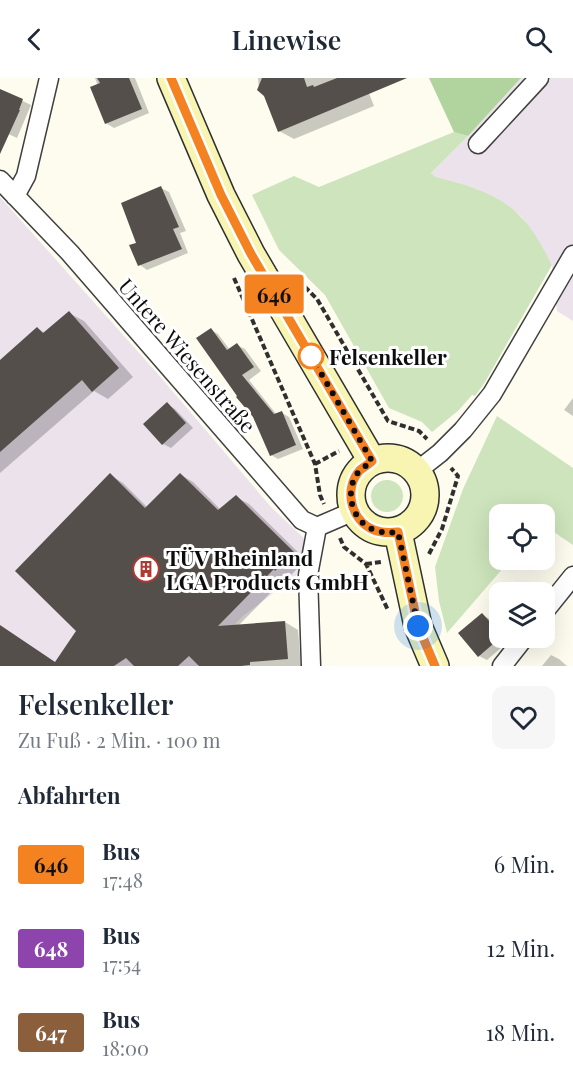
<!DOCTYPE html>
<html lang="de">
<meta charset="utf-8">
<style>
body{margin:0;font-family:"Playfair Display",serif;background:#f6f6f7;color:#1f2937;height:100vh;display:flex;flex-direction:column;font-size:22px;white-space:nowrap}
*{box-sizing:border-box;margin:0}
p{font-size:20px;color:#747a83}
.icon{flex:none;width:33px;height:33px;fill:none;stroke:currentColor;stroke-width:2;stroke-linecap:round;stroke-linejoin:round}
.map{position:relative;height:588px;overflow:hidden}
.details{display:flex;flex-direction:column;background:#fff;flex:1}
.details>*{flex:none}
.badge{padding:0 12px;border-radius:4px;font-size:21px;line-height:39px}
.tools{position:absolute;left:489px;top:426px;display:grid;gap:12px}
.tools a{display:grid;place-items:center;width:66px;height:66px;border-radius:12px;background:#fff;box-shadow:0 6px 24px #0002;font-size:30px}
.you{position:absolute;width:30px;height:30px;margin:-15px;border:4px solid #fff;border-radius:50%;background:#1a73e8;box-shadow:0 0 0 9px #1a73e833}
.map>.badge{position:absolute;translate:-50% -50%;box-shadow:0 0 0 3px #fff}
h2{padding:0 18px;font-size:22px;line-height:54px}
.round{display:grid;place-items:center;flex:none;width:63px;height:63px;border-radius:12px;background:#f6f6f7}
.overview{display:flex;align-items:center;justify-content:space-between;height:102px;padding:0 18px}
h1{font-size:28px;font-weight:600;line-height:45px}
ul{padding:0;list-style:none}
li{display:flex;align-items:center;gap:18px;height:84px;padding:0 18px}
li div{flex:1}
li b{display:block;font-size:22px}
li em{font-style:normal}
li .badge{min-width:66px;font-weight:700;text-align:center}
header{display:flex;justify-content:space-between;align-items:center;height:78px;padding:0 18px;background:#fff;font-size:27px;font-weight:600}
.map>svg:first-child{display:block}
.industrial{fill:#ebe2eb}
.green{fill:#cde4bc}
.forest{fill:#b1d39d}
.shadow{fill:#0003}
.building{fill:#554f4b}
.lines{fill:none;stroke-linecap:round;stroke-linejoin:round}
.minor-casing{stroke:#404040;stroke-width:21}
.secondary-casing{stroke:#2f2f2f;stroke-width:30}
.path{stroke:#2f2f2f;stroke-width:4;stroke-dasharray:6 3;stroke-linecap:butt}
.minor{stroke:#fff;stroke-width:18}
.secondary{stroke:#f7f5b1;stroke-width:27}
.line-casing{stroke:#fff;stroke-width:14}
.line{stroke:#f58220;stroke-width:9}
.walk{stroke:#0d0d0d;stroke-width:6;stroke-dasharray:0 10.8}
.stop-dot{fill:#fff;stroke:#f58220;stroke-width:3}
.labels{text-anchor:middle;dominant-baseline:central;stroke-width:6;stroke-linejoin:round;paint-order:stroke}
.street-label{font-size:21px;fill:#0d0d0d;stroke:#fff}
.stop-label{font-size:21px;font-weight:bold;fill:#0d0d0d;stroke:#fff;text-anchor:start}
.poi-label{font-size:21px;font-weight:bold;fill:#0d0d0d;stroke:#fff;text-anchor:start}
</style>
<header><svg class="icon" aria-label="back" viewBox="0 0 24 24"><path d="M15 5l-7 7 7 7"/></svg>Linewise<svg class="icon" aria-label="search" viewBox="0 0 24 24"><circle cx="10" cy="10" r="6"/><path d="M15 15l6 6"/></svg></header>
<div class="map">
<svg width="573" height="588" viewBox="0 0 573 588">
<rect width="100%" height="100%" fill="#fdfcef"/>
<path class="industrial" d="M521 0H573V243L557 233 552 187 531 151 521 138 498 121 477 111 436 99 431 95 468 58Z
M0 119 157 295 271 429 308 464 296 498 243 538 197 585 199 588H0Z"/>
<path class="green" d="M454 54 468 58 431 95 436 99C466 107 499 115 521 139 534 152 543 170 552 187L485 304 475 318 472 317 459 332 432 354 422 344 389 330 325 217 279 172 252 117 294 98 319 109Z
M497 338 573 390V467L545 448 544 436H500V482H510L447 555 439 523 435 489 463 411Z
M371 418a16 16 0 1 1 32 0a16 16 0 1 1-32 0Z"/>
<path class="forest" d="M429 0H521L468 58 454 54Z"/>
<path class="shadow" d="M95 0H135L149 35 114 50 106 45 98 8Z
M258 0H363L374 28 294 61 279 53 265 17 259 12Z
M0 12 31 27 17 60 0 52Z
M161 110 169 114 186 153 180 155 188 175 147 192 140 187 138 165Z
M69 235 84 243 133 299 108 321 94 313 0 395V284L38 251 45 255Z
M211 252 218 256 230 272 237 267 245 271 261 293 249 302 277 337 282 335 289 339 303 371 278 381 271 377 254 338Z
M573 320V338L564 332Z
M167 326 175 331 193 350 171 370 163 366Z
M110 397 123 405 148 430 181 397 193 404 221 432 236 419 249 426 306 482 289 499 287 498 238 548 285 544 298 552 301 588H201L200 586 198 588H0V548L56 585 78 553Z
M482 537 490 541 500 552V560H506L509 563 487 582 479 578Z
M551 577 559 581 567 588H542Z"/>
<path class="building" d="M97 0H129L142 31 105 46 90 9 100 5Z
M262 0H304L307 9 313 7 314 9 337 0H407L278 54 264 18 257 12Z
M0 11 23 21 19 32H20L0 76Z
M161 108 179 149 173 151 182 171 138 188 129 167 136 165 121 125Z
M69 233 119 290 92 314 82 302 0 374V282L37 249 43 255Z
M211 250 227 272 237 265 254 289 242 297 274 336 282 333 296 367 270 378 253 339 236 319 237 318 196 260Z
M167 324 186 345 162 367 143 346Z
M110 395 145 430 180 395 218 432 236 417 294 474 275 493 274 491 218 548 285 543 288 581 250 584V587L241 588H199L189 578 178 588H134L126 580 114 588H0V547L55 584 76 553 15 493Z
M482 535 500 555V560L478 579 458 555Z"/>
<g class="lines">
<g class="minor-casing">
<path id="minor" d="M478 66 539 0
M0 102 70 175 302 442 317 449 354 433
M15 118 26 98 49 0
M417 393 440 375 463 352 492 316 573 177
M544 534 573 498
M311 588 308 497 317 449
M502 588 524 560"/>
</g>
<g class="secondary-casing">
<path id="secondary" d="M171 0 221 117 251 176 372 383
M351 417a37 37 0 1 1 74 0a37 37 0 1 1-74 0Z
M398 454 418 548 435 588"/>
</g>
<path class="path" d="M292 196 317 221 388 343 419 353 427 361
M234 200 315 386 320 417 324 426
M315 386 339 373
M340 460 344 469 366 486 388 532
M429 476 442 451 458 398 451 390
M366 486 381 484"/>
<use href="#minor" class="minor"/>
<use href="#secondary" class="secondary"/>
</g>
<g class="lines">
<g class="line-casing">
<path id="line" d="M171 0 221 117 251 176 372 383C369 386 364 389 360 392 343 411 351 443 374 452 382 455 389 455 398 454L418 548 435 588"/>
</g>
<use href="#line" class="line"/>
<path class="walk" d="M311 278 372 383C369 386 364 389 360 392 343 411 351 443 374 452 382 455 389 455 398 454L418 548"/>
</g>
<defs>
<g id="building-ring" transform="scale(1.35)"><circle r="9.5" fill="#fff" stroke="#af3933" stroke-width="1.5"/><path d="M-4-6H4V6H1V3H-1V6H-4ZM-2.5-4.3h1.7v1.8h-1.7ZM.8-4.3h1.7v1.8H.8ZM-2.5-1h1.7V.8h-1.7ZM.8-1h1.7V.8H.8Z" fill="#af3933"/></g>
</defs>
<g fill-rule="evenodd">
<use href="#building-ring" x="146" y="491"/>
</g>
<circle class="stop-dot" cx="311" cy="278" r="12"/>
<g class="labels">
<g class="street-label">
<text transform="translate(188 277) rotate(49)">Untere Wiesenstraße</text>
</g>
<g class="stop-label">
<text x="329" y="278">Felsenkeller</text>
</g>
<g class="poi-label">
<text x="166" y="479">TÜV Rheinland<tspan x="166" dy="24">LGA Products GmbH</tspan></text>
</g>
</g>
</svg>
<div class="tools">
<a><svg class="icon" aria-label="locate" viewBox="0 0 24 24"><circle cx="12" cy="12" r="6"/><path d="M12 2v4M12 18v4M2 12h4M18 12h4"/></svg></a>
<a><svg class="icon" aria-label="layers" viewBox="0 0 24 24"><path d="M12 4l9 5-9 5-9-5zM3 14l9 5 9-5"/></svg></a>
</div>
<div class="you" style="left:418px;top:548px"></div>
<b class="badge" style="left:274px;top:216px;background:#f58220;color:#111">646</b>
</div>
<section class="details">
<div class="overview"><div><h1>Felsenkeller</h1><p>Zu Fuß · 2 Min. · 100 m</p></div><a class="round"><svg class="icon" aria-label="heart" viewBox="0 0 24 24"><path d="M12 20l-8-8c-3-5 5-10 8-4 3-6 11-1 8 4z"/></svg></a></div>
<h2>Abfahrten</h2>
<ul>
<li><span class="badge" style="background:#f58220;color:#111">646</span><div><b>Bus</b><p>17:48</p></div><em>6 Min.</em></li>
<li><span class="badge" style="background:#8e44ad;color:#fff">648</span><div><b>Bus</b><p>17:54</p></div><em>12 Min.</em></li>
<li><span class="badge" style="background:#8b5e3c;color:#fff">647</span><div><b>Bus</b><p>18:00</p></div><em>18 Min.</em></li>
</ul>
</section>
